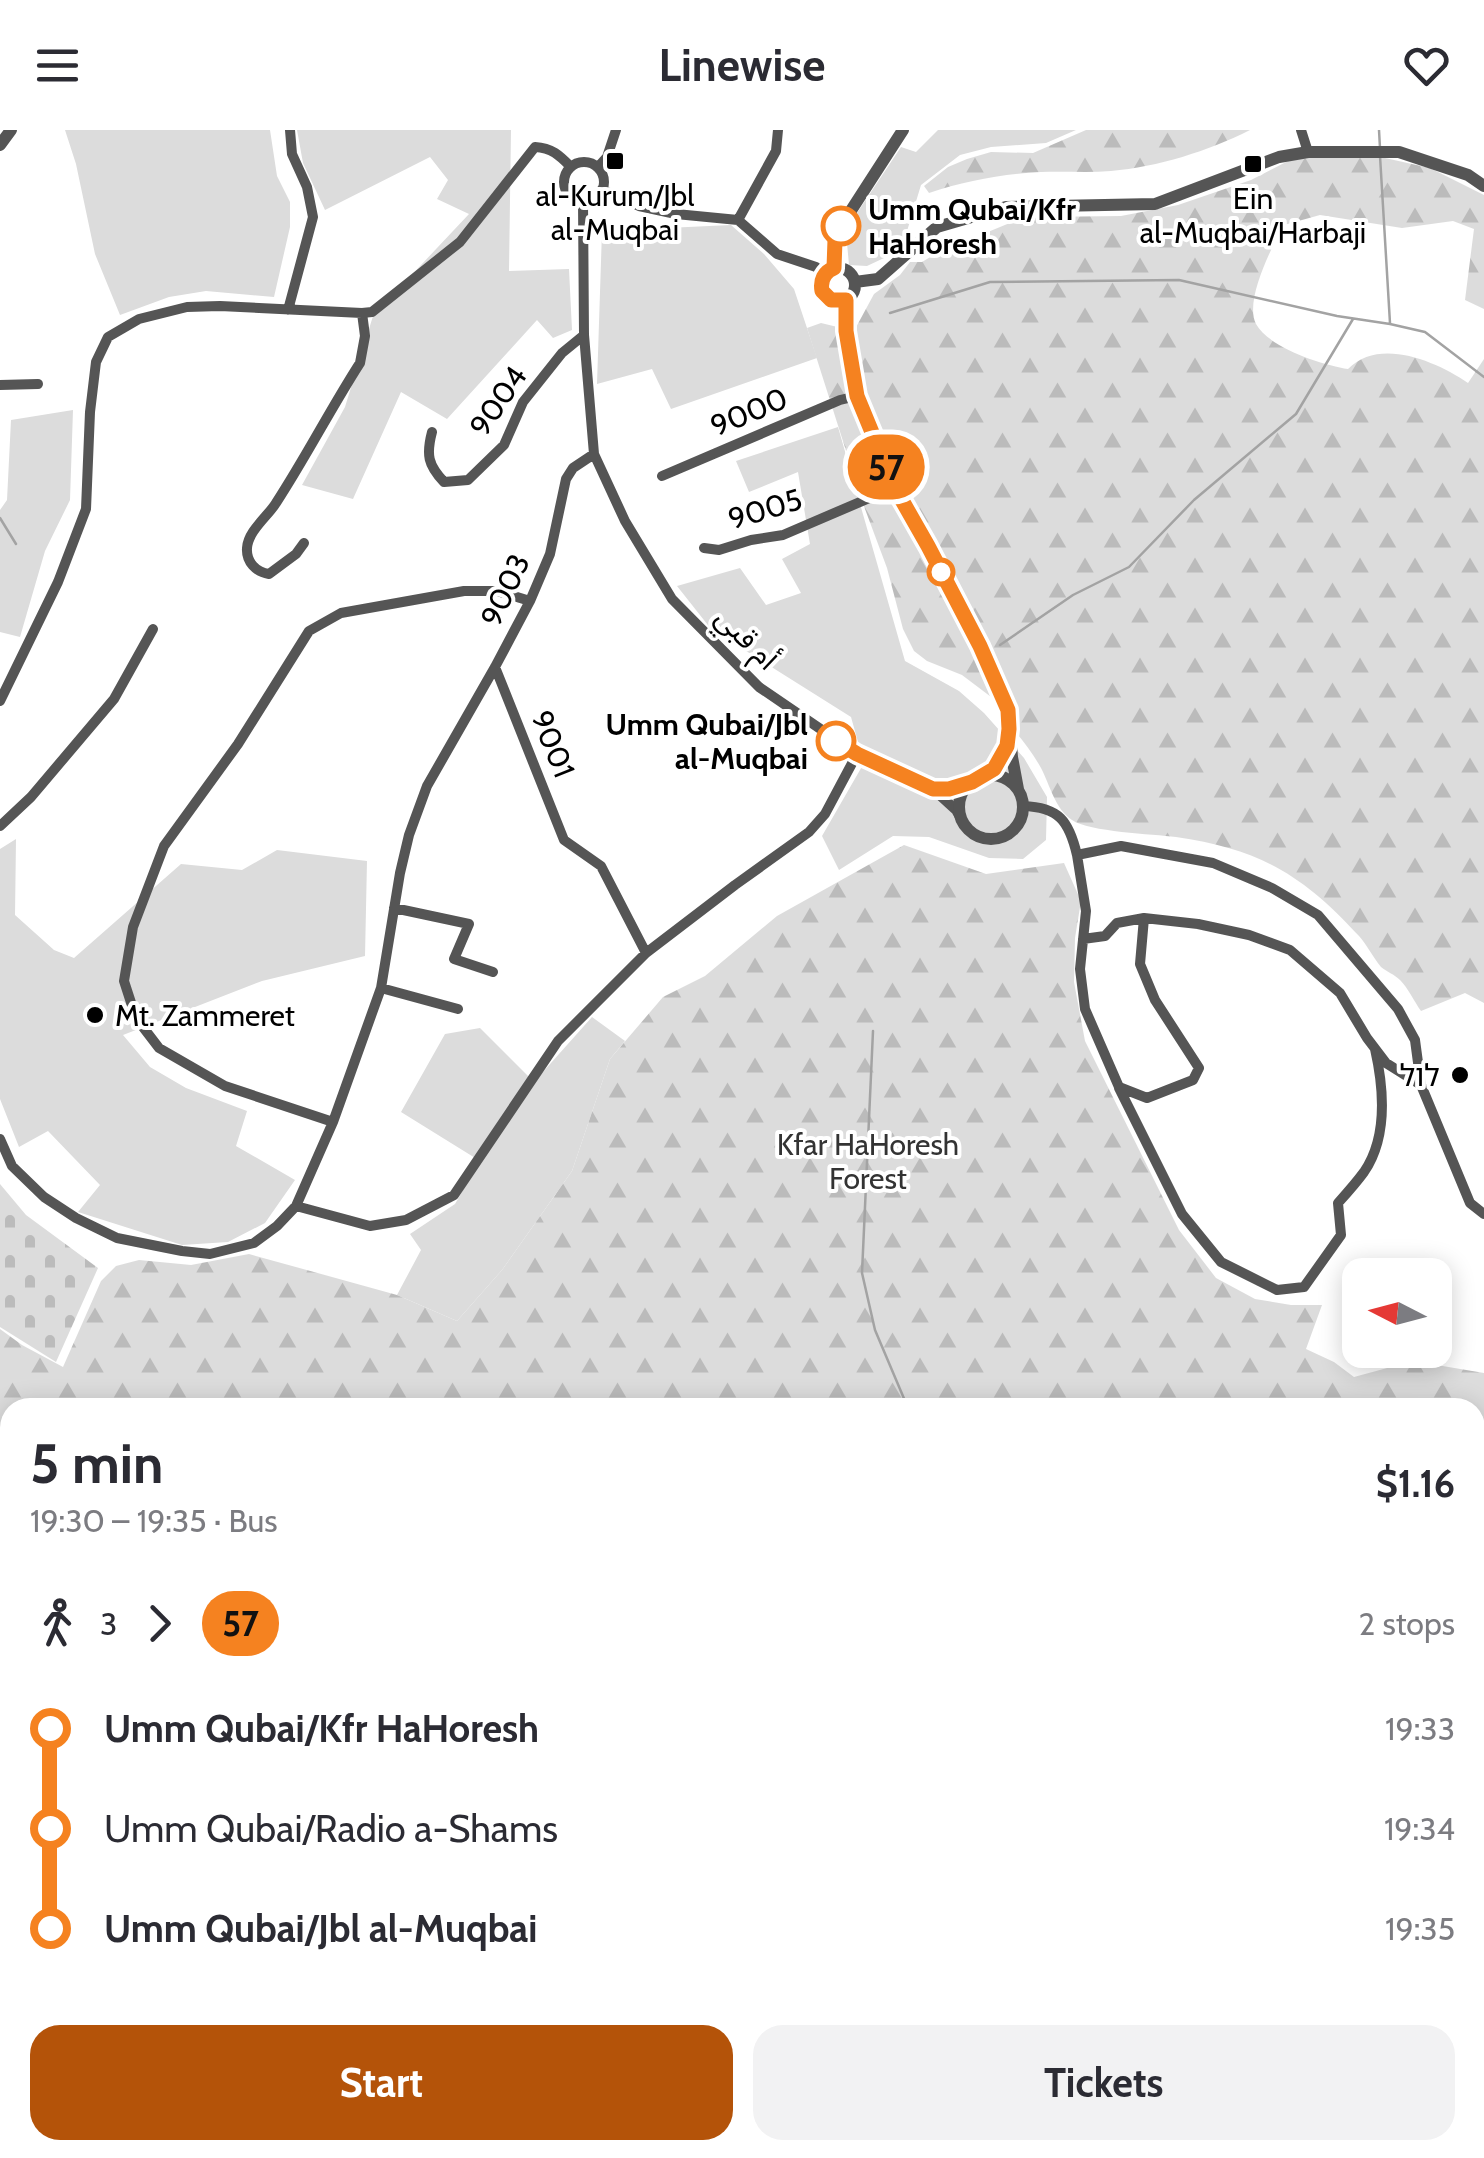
<!DOCTYPE html>
<meta charset="utf-8">
<style>
body{margin:0;font-family:Cabin,"Noto Sans Arabic","Noto Sans Hebrew",sans-serif;background:#f2f2f3;color:#2b2b33;height:100vh;display:flex;flex-direction:column;font-size:38px;white-space:nowrap}
*{box-sizing:border-box;margin:0}
p{font-size:32px;color:#7c7c81}
.icon{flex:none;width:55px;height:55px;fill:none;stroke:currentColor;stroke-width:2;stroke-linecap:round;stroke-linejoin:round}
.map{position:relative;flex:1;overflow:hidden}
.side{position:absolute;left:0px;top:1268px;width:1485px;height:762px;display:flex;flex-direction:column;background:#fff;border-radius:30px 30px 0 0;box-shadow:0 5px 25px #0003}
.side>*{flex:none}
.badge{padding:0 20px;border-radius:32px;font-size:35px;line-height:65px}
.needle{width:65px;rotate:276deg}
.fabs{position:absolute;left:1342px;top:1128px;display:grid;gap:20px}
.fabs a{display:grid;place-items:center;width:110px;height:110px;border-radius:20px;background:#fff;box-shadow:0 5px 25px #0003;font-size:50px}
.map>.badge{position:absolute;translate:-50% -50%;box-shadow:0 0 0 5px #fff}
.legs{display:flex;align-items:center;gap:15px;height:110px;padding:0 30px;font-size:32px}
.legs p{margin-inline-start:auto}
.headline{display:flex;align-items:center;justify-content:space-between;height:170px;padding:0 30px}
h1{font-size:55px;font-weight:700;line-height:75px}
.primary-button{display:flex;gap:20px;margin-top:auto;padding:20px 30px}
.primary-button a{flex:1;height:115px;border-radius:30px;background:#b45309;color:#fff;font-size:40px;font-weight:700;line-height:115px;text-align:center}
.primary-button a+a{background:#f2f2f3;color:#2b2b33}
ul{padding:0 30px;list-style:none}
li{display:flex;align-items:center;gap:35px;height:100px;font-size:38px}
li i{display:grid;place-items:center;width:15px;height:100%;margin:0 12px;background:currentColor}
li i::after{content:'';width:25px;height:25px;margin:-12px;border:8px solid;border-radius:50%;background:#fff}
li p{margin-inline-start:auto}
li:first-child i{background:linear-gradient(#0000 50%,currentColor 0)}
li:last-child i{background:linear-gradient(currentColor 50%,#0000 0)}
header{display:flex;justify-content:space-between;align-items:center;height:130px;padding:0 30px;background:#fff;font-size:45px;font-weight:700}
.map>svg:first-child{display:block}
.green{fill:#dcdcdc}
.forest{fill:url(#forest-firs)}
.cemetery{fill:url(#cemetery-stones)}
.lines{fill:none;stroke-linecap:round;stroke-linejoin:round}
.stream{stroke:#a3a3a3;stroke-width:2.5}
.minor{stroke:#555;stroke-width:10}
.tertiary{stroke:#555;stroke-width:12}
.line-1-casing{stroke:#fff;stroke-width:22}
.line-1{stroke:#f58220;stroke-width:15}
.poi-dot{fill:#000;stroke:#fff;stroke-width:4}
.stop-1-dot{fill:#fff;stroke:#f58220;stroke-width:5}
.labels{text-anchor:middle;dominant-baseline:central;stroke-width:8;stroke-linejoin:round;paint-order:stroke}
.poi-label{font-size:30px;fill:#000;stroke:#fff}
.stop-label{font-size:30px;font-weight:bold;fill:#000;stroke:#fff;text-anchor:start}
.street-label{font-size:30px;fill:#000;stroke:#fff}
.park-label{font-size:30px;fill:#333;stroke:#fff}
</style>
<header><svg class="icon" aria-label="menu" viewBox="0 0 24 24"><path d="M4 6h16M4 12h16M4 18h16"/></svg>Linewise<svg class="icon" aria-label="heart" viewBox="0 0 24 24"><path d="M12 20l-8-8c-3-5 5-10 8-4 3-6 11-1 8 4z"/></svg></header>
<div class="map">
<svg width="1484" height="2028" viewBox="0 0 1484 2028">
<defs>
<pattern id="forest-firs" width="22" height="20" patternUnits="userSpaceOnUse" patternTransform="scale(2.5)"><rect width="22" height="20" fill="#dcdcdc"/><path d="M5 1l3.5 6h-7zM16 11l3.5 6h-7z" fill="#bbb"/></pattern>
<pattern id="cemetery-stones" width="16" height="16" patternUnits="userSpaceOnUse" patternTransform="scale(2.5)"><rect width="16" height="16" fill="#dcdcdc"/><path d="M2 7V4a2 2 0 0 1 4 0v3zM10 15v-3a2 2 0 0 1 4 0v3z" fill="#bbb"/></pattern>
</defs>
<rect width="100%" height="100%" fill="#fff"/>
<path class="green" d="M65 0H270L277 46 290 72V97L274 167 206 161 169 167 120 185 95 124 76 34Z
M297 0H511L509 141 569 139 572 200 553 208 537 190 447 289 401 262 353 369 302 355 345 277 373 186 469 84 437 69 448 50 430 27 325 80 303 33Z
M938 0H1076L1046 13 991 17 960 25 921 55 904 111 884 128 867 136 849 135 847 113 855 86 901 17 916 22Z
M731 95 764 124 794 159 817 228 671 279 652 239 597 254 602 101Z
M73 280 70 370 45 421 20 507 0 502V380L7 370 11 290Z
M838 297 905 531 959 561 984 583 1024 628 1047 667 1046 710 1023 729 989 728 929 707 893 706 839 740 822 706 864 633 851 587 711 499 677 456 740 438 766 475 801 463 782 429 810 414 798 342 749 362 736 331Z
M16 709 15 785 54 820 74 828 181 734 242 740 277 720 367 731 365 826 262 851 123 905 150 937 186 958 247 981 236 1016 295 1050 265 1093 228 1112 182 1115 78 1082 100 1055 48 1001 19 1017 0 969V719Z
M592 887 625 911 610 929 572 1041 502 1140 457 1191 397 1165 421 1120 410 1104 455 1074 480 1031 401 982 445 904 480 898 534 952Z
M0 1361 10 1364V1484L0 1492Z"/>
<path class="forest" d="M1086 0H1250C1208 21 1158 37 1111 41 1088 43 1065 41 1041 42 1003 44 965 51 929 63L924 56 948 37 967 29 991 22 1033 23Z
M1328 26 1385 28 1430 38 1484 65V179L1465 170 1474 99 1453 91 1402 98 1320 85 1284 95C1272 116 1244 171 1256 194 1269 218 1323 235 1348 239 1379 207 1436 231 1468 253L1484 229V873L1465 863 1421 881C1414 871 1408 858 1400 850 1394 844 1387 842 1381 837 1373 827 1367 815 1359 806 1302 744 1259 719 1176 707 1153 704 1089 702 1072 690 1055 679 1050 655 1041 638 1030 618 1015 601 1000 584L1007 579 962 545 927 531 914 521 903 499 887 438 862 371 807 198 821 193 854 201 874 164 900 145 910 132H922L937 123 1017 90 1040 87 1121 86 1178 75 1251 50 1290 30Z
M904 715 986 744 1064 733 1081 771 1075 808 1074 852 1085 911 1179 1100 1216 1148 1255 1169 1291 1175H1322L1306 1219 1334 1232 1354 1247 1413 1231 1484 1243V1297L1475 1305V1278H10V1356L0 1354V1199L22 1215 63 1237 101 1151 116 1136 139 1130 191 1135 249 1124 397 1165 457 1191 502 1140 572 1041 610 929 663 867 705 846 777 786Z
M10 1496V2020H1166V2028H0V1505Z
M1475 1596 1484 1604V1802L1475 1788Z
M1475 1866 1484 1876V2028H1419L1418 2020H1475Z
M1179 2020H1373L1376 2028H1180Z"/>
<path class="cemetery" d="M0 1054 26 1085 98 1138 56 1232 0 1197Z"/>
<g class="lines">
<path class="stream" d="M1379 0 1380 18
M1380 26 1390 193
M890 183 990 152 1179 150 1337 186 1390 194 1425 202 1484 247
M0 388 16 414
M1000 515 1073 465 1129 437 1194 370 1296 284 1353 189
M873 901 862 1143 875 1200 908 1278
M737 1278 785 1271 860 1272 870 1278
M0 1445 10 1440
M1076 2020 1091 2028
M1115 2028 1116 2020"/>
<path class="minor" d="M1301 0 1308 22
M564 52a20 20 0 1 1 40 0a20 20 0 1 1-40 0Z
M598 37 607 27 616 0
M602 59 639 76 676 84 738 90 777 124 816 137 824 145
M738 90 776 21 778 0
M288 180 313 87 307 57 292 24 290 0
M0 255 38 254
M432 302C426 325 428 335 444 352L468 350 504 315 523 272 562 223 584 205
M594 324 625 391 672 469 759 557 857 624 933 659 956 680 963 692
M662 346 840 270 857 266
M304 413 296 424 269 444C256 442 246 432 247 418 248 401 268 386 276 373 306 327 331 278 360 233L365 206 362 183
M704 418 719 420 751 410 783 405 895 357
M495 537 564 710 601 736 646 823
M0 571 58 452 86 379 90 282 96 232 108 207 139 189 187 177 220 176 362 183 372 182 460 112 535 17C552 18 559 25 570 36
M934 659H949L972 652
M1023 676C1059 677 1069 691 1077 725L1121 716 1213 733 1272 758 1318 785 1398 879 1415 910 1421 955 1470 1073 1484 1084
M0 696 31 667 114 569 153 499
M1077 725 1086 781 1080 839 1085 879 1119 957 1147 968 1193 950 1199 938 1155 870 1140 834 1144 788 1117 793 1105 806 1083 809
M394 778 469 794 454 829 493 842
M1144 788 1198 794 1249 805 1290 820 1340 863 1367 908 1386 933 1421 955
M381 858 458 879
M1119 958 1182 1084 1221 1132 1277 1160 1304 1157 1341 1105 1338 1073C1347 1063 1356 1053 1364 1042 1388 1007 1384 959 1375 919
M333 992 225 956 159 918 136 888 124 851 133 797 164 716 238 614 309 501 341 483 464 461H497L530 471
M0 1009 12 1036 44 1067 76 1088 117 1108 182 1121 210 1124 254 1113 277 1096 296 1076 333 992 381 858 400 743 409 705 427 656 495 537 530 471 550 424 566 349 573 338 594 324 584 205 583 72
M296 1076 370 1096 406 1090 454 1065 558 911 646 823 735 755 809 702 825 684 857 624
M1475 1803 1484 1812
M1386 2020 1388 2028"/>
<path class="tertiary" d="M0 15 11 0
M834 138 835 110 841 96 903 0
M821 155a17 17 0 1 1 34 0a17 17 0 1 1-34 0Z
M855 152 878 149 937 97 1006 77 1155 74 1279 27 1308 22H1399L1468 45 1484 56
M845 170 846 201 857 266 895 357 928 416 980 516 1008 580 1012 627 1018 659
M959 677a32 32 0 1 1 64 0a32 32 0 1 1-64 0Z
M982 647C995 638 1005 627 1007 611"/>
</g>
<g class="lines">
<g class="line-1-casing">
<path id="line-1" d="M836 611 857 624 933 659H949L972 652 994 639 1007 616 1009 599 1008 580 980 516 928 416 895 358 857 266 846 201V170H831L822 161C820 150 824 142 834 138L835 110 841 96"/>
</g>
<use href="#line-1" class="line-1"/>
</g>
<g class="poi-dot">
<rect x="605" y="21" width="20" height="20" rx="5"/>
<rect x="1243" y="24" width="20" height="20" rx="5"/>
<circle cx="95" cy="885" r="10"/>
<circle cx="1460" cy="945" r="10"/>
</g>
<g class="stop-1-dot">
<circle cx="841" cy="96" r="18"/>
<circle cx="941" cy="442" r="12"/>
<circle cx="836" cy="611" r="18"/>
</g>
<g class="labels">
<g class="poi-label">
<text x="615" y="65">al-Kurum/Jbl<tspan x="615" dy="34">al-Muqbai</tspan></text>
<text x="1253" y="68">Ein<tspan x="1253" dy="34">al-Muqbai/Harbaji</tspan></text>
<text x="115" y="885" text-anchor="start">Mt. Zammeret</text>
<text x="1440" y="945" text-anchor="end">לול</text>
</g>
<g class="stop-label">
<text x="868" y="79">Umm Qubai/Kfr<tspan x="868" dy="34">HaHoresh</tspan></text>
<text x="808" y="594" text-anchor="end">Umm Qubai/Jbl<tspan x="808" dy="34">al-Muqbai</tspan></text>
</g>
<g class="street-label">
<text transform="translate(498 271) rotate(-56)">9004</text>
<text transform="translate(749 282) rotate(-23)">9000</text>
<text transform="translate(765 379) rotate(-17)">9005</text>
<text transform="translate(505 460) rotate(-65)">9003</text>
<text transform="translate(747 508) rotate(45)">أم قبي</text>
<text transform="translate(553 614) rotate(68)">9001</text>
</g>
<g class="park-label">
<text x="868" y="1014">Kfar HaHoresh<tspan x="868" dy="34">Forest</tspan></text>
</g>
</g>
</svg>
<div class="fabs">
<a><svg class="needle" viewBox="-14 -14 28 28"><path d="M0-13l5 13h-10z" fill="#e53935"/><path d="M0 13l5-13h-10z" fill="#7c7c81"/></svg></a>
</div>
<b class="badge" style="left:886px;top:337px;background:#f58220;color:#111">57</b>
<section class="side">
<div class="headline"><div><h1>5 min</h1><p>19:30 – 19:35 · Bus</p></div><b>$1.16</b></div>
<div class="legs"><svg class="icon" aria-label="walk" viewBox="0 0 24 24"><circle cx="13" cy="4" r="2"/><path d="M13 8l-2 6 4 7M11 14l-3 7M7 12l3-4h3l4 4"/></svg>3<svg class="icon" aria-label="forward" viewBox="0 0 24 24"><path d="M9 5l7 7-7 7"/></svg><b class="badge" style="background:#f58220;color:#111">57</b><p>2 stops</p></div>
<ul>
<li><i style="color:#f58220"></i><b>Umm Qubai/Kfr HaHoresh</b><p>19:33</p></li>
<li><i style="color:#f58220"></i><span>Umm Qubai/Radio a-Shams</span><p>19:34</p></li>
<li><i style="color:#f58220"></i><b>Umm Qubai/Jbl al-Muqbai</b><p>19:35</p></li>
</ul>
<div class="primary-button"><a>Start</a><a>Tickets</a></div>
</section>
</div>
